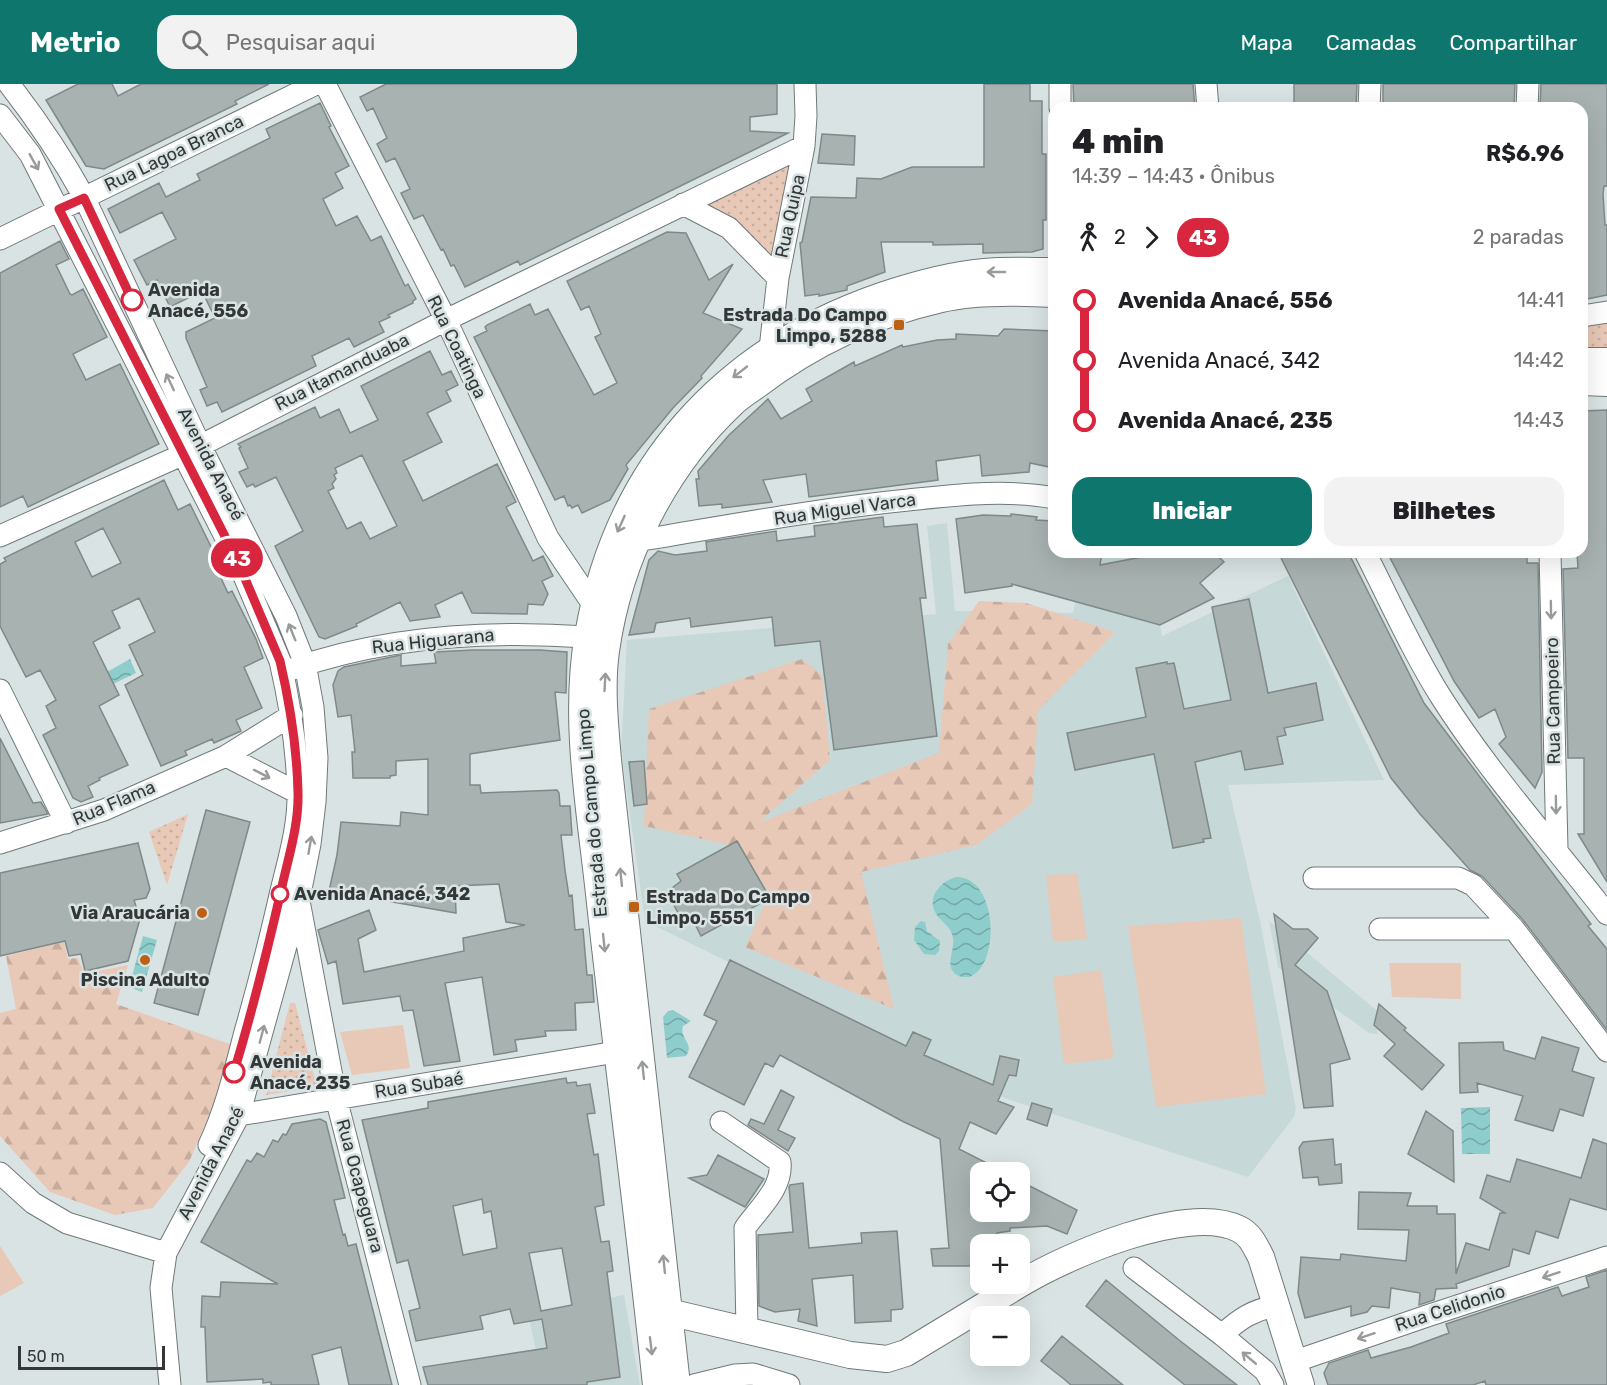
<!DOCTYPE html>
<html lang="pt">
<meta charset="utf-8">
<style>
body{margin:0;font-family:Rubik,sans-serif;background:#f2f2f2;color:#202124;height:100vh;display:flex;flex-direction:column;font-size:22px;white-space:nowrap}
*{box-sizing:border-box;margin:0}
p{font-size:20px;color:#757577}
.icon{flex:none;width:33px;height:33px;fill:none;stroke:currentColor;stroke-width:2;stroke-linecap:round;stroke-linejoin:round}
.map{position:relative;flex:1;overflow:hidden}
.side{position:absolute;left:1048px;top:18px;width:540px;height:456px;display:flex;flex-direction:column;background:#fff;border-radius:18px;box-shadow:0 6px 24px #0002}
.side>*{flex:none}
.badge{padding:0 12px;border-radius:20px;font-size:21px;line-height:39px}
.controls{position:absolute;left:970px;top:1078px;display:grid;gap:12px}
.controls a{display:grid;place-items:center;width:60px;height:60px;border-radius:12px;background:#fff;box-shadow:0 6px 24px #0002;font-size:30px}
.scale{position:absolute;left:18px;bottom:15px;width:147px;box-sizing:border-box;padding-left:6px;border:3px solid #333737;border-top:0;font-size:16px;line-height:21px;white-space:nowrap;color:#333737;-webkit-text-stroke:4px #dae3e3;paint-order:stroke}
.map>.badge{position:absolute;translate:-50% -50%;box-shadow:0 0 0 3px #fff}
.legs{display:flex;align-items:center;gap:9px;height:66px;padding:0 24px;font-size:20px}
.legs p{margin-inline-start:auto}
.summary{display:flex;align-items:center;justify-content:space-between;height:102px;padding:0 24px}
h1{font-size:33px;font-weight:800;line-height:45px}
.primary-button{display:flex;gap:12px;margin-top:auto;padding:12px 24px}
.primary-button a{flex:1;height:69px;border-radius:18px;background:#0f766e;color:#fff;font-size:24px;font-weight:800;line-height:69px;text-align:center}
.primary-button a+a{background:#f2f2f2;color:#202124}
ul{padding:0 24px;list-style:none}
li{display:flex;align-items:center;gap:21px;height:60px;font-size:22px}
li i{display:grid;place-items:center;width:9px;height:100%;margin:0 8px;background:currentColor}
li i::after{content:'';width:15px;height:15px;margin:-8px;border:4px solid;border-radius:50%;background:#fff}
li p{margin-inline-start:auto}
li:first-child i{background:linear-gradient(#0000 50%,currentColor 0)}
li:last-child i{background:linear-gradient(currentColor 50%,#0000 0)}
header{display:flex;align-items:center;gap:36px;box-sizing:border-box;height:84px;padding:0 30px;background:#0f766e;color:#fff}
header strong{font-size:28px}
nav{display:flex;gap:33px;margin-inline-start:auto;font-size:21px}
.search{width:420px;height:54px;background:#f2f2f2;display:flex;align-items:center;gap:15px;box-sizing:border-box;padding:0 21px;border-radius:18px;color:#757577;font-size:22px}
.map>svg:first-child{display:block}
.built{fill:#c6d9d8}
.green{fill:url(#green-dots)}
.forest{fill:url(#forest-firs)}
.pitch{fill:#e8c8b6}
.water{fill:url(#water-waves)}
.building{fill:#a8b2b1;stroke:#808989;stroke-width:1.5;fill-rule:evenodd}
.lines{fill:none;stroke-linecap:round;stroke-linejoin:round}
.minor-casing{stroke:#707979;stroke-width:23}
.major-casing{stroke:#707979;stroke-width:28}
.minor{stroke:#fff;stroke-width:21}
.major{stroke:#fff;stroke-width:26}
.oneway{stroke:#999b9b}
.line-1-casing{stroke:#fff;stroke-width:14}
.line-1{stroke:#d7263d;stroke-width:9}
.stop-1-dot{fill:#fff;stroke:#d7263d;stroke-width:3}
.poi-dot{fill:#be6013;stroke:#dae3e3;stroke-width:2}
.labels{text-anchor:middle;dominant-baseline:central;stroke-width:5;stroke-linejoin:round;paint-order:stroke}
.street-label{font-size:18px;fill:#333737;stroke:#dae3e3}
.stop-label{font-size:18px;font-weight:bold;fill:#333737;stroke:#dae3e3;text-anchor:start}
.poi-label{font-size:18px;font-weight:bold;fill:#333737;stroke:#dae3e3;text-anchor:end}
</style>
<header>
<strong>Metrio</strong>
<div class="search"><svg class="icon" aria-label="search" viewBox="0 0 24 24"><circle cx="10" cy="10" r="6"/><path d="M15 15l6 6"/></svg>Pesquisar aqui</div>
<nav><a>Mapa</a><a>Camadas</a><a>Compartilhar</a></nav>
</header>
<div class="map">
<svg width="1607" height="1301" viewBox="0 0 1607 1301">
<defs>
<pattern id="green-dots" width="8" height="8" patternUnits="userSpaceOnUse" patternTransform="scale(1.5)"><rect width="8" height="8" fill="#e8c8b6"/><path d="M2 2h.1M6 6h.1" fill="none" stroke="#c7ac9d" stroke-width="1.8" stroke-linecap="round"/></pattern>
<pattern id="forest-firs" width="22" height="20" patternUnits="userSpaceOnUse" patternTransform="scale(1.5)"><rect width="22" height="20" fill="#e8c8b6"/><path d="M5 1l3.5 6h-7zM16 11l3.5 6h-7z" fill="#c7ac9d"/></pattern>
<pattern id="water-waves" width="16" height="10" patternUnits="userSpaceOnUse" patternTransform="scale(1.5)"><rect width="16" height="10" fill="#8dcdcb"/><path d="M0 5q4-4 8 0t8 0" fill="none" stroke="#74a7a6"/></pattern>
</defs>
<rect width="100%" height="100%" fill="#dae3e3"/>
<path class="built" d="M947 439 955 527 1073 529 1085 468H1124L1128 472 1147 473 1162 552 1288 492 1384 696 1228 701 1260 837 1296 1025 1294 1033 1248 1093 1007 1015 645 837 621 667 627 556 936 530 927 442Z
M1269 837 1381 930 1377 950 1369 949 1278 883Z
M624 1211 640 1301H543L528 1229Z"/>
<path class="green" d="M800 68 776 186 701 115Z
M1607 226V277H1583V231Z
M188 730 167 801 149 748Z
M290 919H295L317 1003 266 1011Z"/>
<path class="forest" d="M979 517 1026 519 1115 548 1038 627 1032 720 976 761 861 788 894 925 745 863 770 809 729 761 644 742 649 625 802 575 822 591 830 676 758 739 939 669 948 560Z
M64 858 68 875 78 874 84 890 128 881 116 920 238 963 189 1078 153 1124 115 1131 50 1108 0 1052V929L16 925 6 872Z"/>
<path class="pitch" d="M1077 790 1087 855 1053 858 1046 791Z
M1241 834 1266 1010 1156 1023 1128 842Z
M1389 879H1461V915L1392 913Z
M1101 886 1114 974 1064 980 1053 893Z
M403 941 410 984 352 991 340 948Z
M0 1162 24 1199 0 1212Z"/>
<path class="water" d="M130 575 136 589 113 600 107 588Z
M957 793C998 793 1001 882 969 893 962 893 956 893 952 886 947 877 955 864 953 854 951 841 940 838 935 828 927 812 942 796 957 793Z
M921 837 925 838 927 847 940 857 939 867 935 871 924 870 914 856 915 843Z
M143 852 157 856 142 908 129 903Z
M673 926 691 937 683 942C679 955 695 959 686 972L667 974 663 933 668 927Z
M1490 1023V1070H1462L1461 1024Z"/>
<path class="building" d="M78 0H112L118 12 141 0H269L235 17 237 20 104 85 86 82 46 16Z
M386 0H777V30L750 33V47L788 49 520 181 518 177 465 203 454 181 451 182 443 165 441 166 423 131 414 135 401 109 410 105 395 74 386 78 377 60 387 54 373 24 367 27 360 13Z
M984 0H1030V17H1042V70H1046V136H1043V165L1032 168 983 169V160L933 161V158H881L885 188 847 202V206L819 212V210L805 212 800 159 802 158 811 113 856 114 857 94 881 95 912 83H984Z
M1073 0H1193L1195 24H1074Z
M1294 0H1357L1356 23H1294Z
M1383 0H1515L1514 24H1383Z
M1541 0H1607V102H1604L1603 110 1605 141H1607V211L1582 216V24L1540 23Z
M320 19 331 42 329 43 349 82 335 89 343 104 323 115 336 142 357 132 371 157 381 152 405 202 408 200 416 215 413 217V219L388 231 390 233 379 238 384 248 354 263 349 254 312 272 316 282 222 328 217 318 207 322 200 306 207 303 186 254V248L215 234 202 207 170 223 157 196 147 201 134 176 176 155 162 128 120 149 108 125 159 99 166 113 200 96 197 90 270 54 266 45Z
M822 50 855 52 854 81 818 79Z
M667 148 686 149 709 196 733 180 703 229 742 245 701 292 702 294 673 324 626 381 628 385 610 416 582 429 578 421 572 424 570 421 568 422 564 412 555 416 474 253 487 247 485 243 487 241 530 220 535 231 548 225 594 311 617 299 595 253 601 250 589 222 581 226 567 197Z
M60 157 69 175 56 181 70 210 72 211 83 205 107 253 73 270 86 296 120 280 159 360 28 423 23 412 0 423V189Z
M1004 245 1054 247V384L1030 379 1029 388 982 392 980 371 936 377 938 396 809 413 806 390 763 396 772 418 722 424V420L699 422 696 395H699L698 387 729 351 768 315 781 335 812 317 806 305 854 278 855 282 902 261 903 263 937 256 956 255V250L998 252Z
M430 267 442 291 451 287 458 301 446 307 451 317 427 329 442 358 403 377 423 417 497 380 516 418 506 423 533 477 543 472 553 492 542 497 548 510 543 521 528 520 527 530 472 529 462 508 435 521 440 533 410 537 400 518 356 540 357 542 325 555 319 553 275 462 303 447 276 393 255 403 253 400 247 403 239 388 248 384 239 364 241 363 238 360 315 323 320 334 339 325 350 349 378 336 361 302ZM362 371 397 442 370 455 361 438 347 445 328 407 334 404 332 400 336 395 334 391 337 389 335 384Z
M1607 326V798L1578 750H1584V674H1568L1563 485 1578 484 1577 468H1582V327Z
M164 396 178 426 190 420 218 477 214 479 228 509 232 507 256 555 263 574 244 583 262 624 236 636 241 647 214 659 212 655 185 667 187 671 161 682 125 601 143 591 129 561 155 548 139 514 112 527 120 544 93 558 119 611 99 622 128 681 99 694 100 696 88 702 93 713 81 718 73 714 43 651 56 644 46 622 56 616 40 586 26 593 0 542V480L6 477 4 474ZM103 444 121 479 92 493 75 458Z
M1011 430 1037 433 1036 436 1053 437 1054 439V468H1102L1100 481 1168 468H1214L1224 478 1200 499 1214 514 1160 541 1012 500V502L965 509 956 435 983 431 1011 432Z
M883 433 884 443 917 440 926 514H920L937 652 834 666 820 557 775 562 772 533 691 543 690 534 656 539 654 548 629 551 649 476 658 467 675 471 707 467 706 458 776 447 777 457 815 452 814 442Z
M1278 468H1348L1424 619 1591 840 1588 842 1607 865V946L1523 836 1482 792 1470 786 1420 730 1391 694Z
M1387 468H1527V479H1538L1542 688 1535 704 1499 660 1506 653 1495 625 1479 634 1454 597Z
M1249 515 1268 609 1316 599 1323 636 1284 644 1286 651 1277 653 1283 680 1245 686 1241 667 1195 678 1211 754 1203 755 1204 758 1173 764 1154 670 1075 686 1067 649 1146 633 1136 584 1167 578V580L1174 579 1184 625 1231 616 1212 523Z
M473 566H540L567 568 566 609 555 608 560 656 470 670V701H480L481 709 557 706 559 709 560 722H570L572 751H561L565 786 569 812 572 811 575 846 583 845 587 891H592L594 918 575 919 576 946 545 947 546 952 515 956 517 967 494 971 482 893 445 899 460 977 424 982 413 926 403 927 400 912 343 920 336 877 328 880 318 846 369 826 376 846 358 855 364 888 464 867 463 854 525 841 506 838 499 800 455 802 456 829 329 807 337 771 341 738 400 742 401 728 428 731V675L396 677V691L390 692V694H353L352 668H355L351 631 338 633 333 601 338 587 344 583 401 571V582L436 579 434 568Z
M0 654 33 719 41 718 48 730 0 739Z
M644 677 647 720 634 722 629 678Z
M206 726 250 738 198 931 154 919Z
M737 757 770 814 701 852 693 836 684 840 667 808 681 797 677 790Z
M138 759 150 805 146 814 134 816 140 835 128 877 85 887 81 870 69 872 65 857 0 872V789Z
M1274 830 1293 845H1308L1318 854 1295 881 1327 907 1350 975 1330 980 1333 1022 1304 1024Z
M730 876 906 962 913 948 931 956 924 971 993 1001 1000 972 1019 976 1016 992 1009 991 998 1017 1014 1023 996 1050 970 1038 959 1065 1006 1089H981V1128H1020V1097L1077 1126 1067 1150 1047 1142 1010 1144V1147L997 1149 998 1161H981V1182H933L931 1165 949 1164 940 1055 902 1037 780 971 773 983 765 979 744 1021 689 993 717 937 704 931Z
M1379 920 1406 944 1404 946 1444 981 1422 1006 1384 972 1395 960 1374 941Z
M1542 953 1579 964 1572 987 1594 994 1583 1032 1560 1025 1553 1047 1515 1036 1523 1012 1477 999 1478 1008 1460 1009 1459 959 1503 958 1504 966 1535 975Z
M566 994 567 999 576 998 577 1002 590 1000 595 1029 587 1030 594 1071 598 1070 604 1121 595 1123 601 1158 609 1157 613 1187 607 1188 620 1293 587 1298V1301H428L423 1283 547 1264 542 1235 514 1240 510 1225 480 1232 483 1245 416 1257 409 1227 420 1224 408 1176 397 1179 362 1036 428 1024V1018ZM482 1115 484 1129 491 1127 497 1164 463 1171 453 1122ZM562 1164 572 1221 541 1227 529 1169Z
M781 1006 794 1013 778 1046 795 1054 788 1067 748 1041 751 1035 764 1040Z
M1032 1019 1052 1025 1047 1042 1027 1035Z
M1426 1027 1453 1047 1454 1098 1408 1070Z
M320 1035 326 1038 345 1114 334 1116 343 1151 345 1150 348 1162 356 1160 392 1301H349L341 1263 312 1271 319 1301H271V1298L263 1299V1295L207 1298 205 1243H201L202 1212 220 1213 221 1198 278 1200 201 1158 247 1076 251 1078 257 1069 264 1073 273 1056 278 1058 283 1050 286 1051 292 1040Z
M1333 1055 1335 1081 1341 1080 1342 1099 1319 1101 1318 1093 1303 1094 1299 1064 1303 1058Z
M1593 1055 1607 1060V1126L1570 1115 1558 1154 1536 1147 1529 1170 1513 1165 1509 1182 1456 1200 1457 1204 1436 1205 1434 1216 1419 1221 1420 1209 1391 1204 1389 1224 1372 1222 1367 1228 1351 1232V1222L1305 1234 1298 1209 1301 1173 1340 1176 1341 1170 1406 1177 1409 1146 1358 1145 1359 1108 1411 1109 1407 1122H1437V1130H1455L1456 1190 1466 1159 1489 1166 1500 1129H1505L1480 1114 1487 1091 1510 1098 1517 1075 1581 1094Z
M718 1071 764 1095 745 1123 689 1094 707 1091Z
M803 1099 809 1164 862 1159 861 1149 897 1147 903 1223 902 1225 891 1226V1237L855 1239 853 1191 812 1195 817 1242 798 1237 800 1225 775 1228 759 1222 758 1151 793 1148 789 1103 790 1101Z
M1607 1186V1301H1486L1485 1297 1473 1301H1328L1324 1289 1329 1279 1368 1266 1371 1274 1411 1263 1449 1249 1446 1240 1558 1203 1562 1212 1589 1203 1586 1193Z
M1106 1196 1179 1256 1237 1301H1185L1086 1222Z
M1062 1252 1123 1301H1071L1064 1295 1041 1277Z"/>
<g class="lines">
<g class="minor-casing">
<path id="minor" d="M9 0C37 36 62 73 84 113L200 361 286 532 305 580 313 623 317 674 315 718 310 760 299 815 239 1031 166 1169 161 1204 170 1301
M325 0 446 236 548 454 594 522
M1206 0 1208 24
M1060 24V0
M1369 24 1370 0
M1527 24 1528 0
M0 31 30 70 238 478 280 577C290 620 297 664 298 708 299 746 286 783 278 820 268 863 257 906 245 948 235 986 226 1025 209 1061
M683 120 729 144 778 194
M0 155 316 0
M1582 232 1607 228
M770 265 778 194 804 62 806 32 805 0
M0 452 184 370 446 236 804 62
M636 457C727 442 817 425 908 416 957 411 1006 405 1054 414
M1365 468C1390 517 1412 567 1441 613 1490 690 1551 758 1607 830
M1550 468 1557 765
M292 585C386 552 488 546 587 553
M0 606 66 739
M226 672 298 709
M0 759 104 726 226 672 292 631
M1314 794H1458L1473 801 1514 845 1607 967
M300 822 336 1014 410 1301
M1380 845H1514
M229 1030 239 1031 616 968
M721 1038 780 1078C783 1104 759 1124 745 1144L747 1246
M0 1089 33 1119 67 1139 166 1169
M1134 1184 1222 1251 1265 1287 1273 1301
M1222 1251C1239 1235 1254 1225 1277 1222
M1293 1278 1427 1232 1607 1173
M694 1301 735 1291 753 1290 789 1301"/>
</g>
<g class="major-casing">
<path id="major" d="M1582 277H1607
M1582 298 1607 299
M1020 1200C1066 1172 1187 1119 1239 1145 1251 1151 1255 1162 1261 1173L1301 1301
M656 1225 850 1271 887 1275 906 1269 1020 1200
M656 1301C639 1137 617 974 599 810 590 725 573 636 588 551 617 384 722 267 881 212 914 201 949 191 984 188 1007 186 1031 187 1054 187
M677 1301 608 676C605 640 601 602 606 567 619 474 664 384 732 320 739 313 749 307 757 301 811 260 875 230 941 215 975 207 1020 208 1054 210"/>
</g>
<use href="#minor" class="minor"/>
<use href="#major" class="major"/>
</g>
<defs><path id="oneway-shaft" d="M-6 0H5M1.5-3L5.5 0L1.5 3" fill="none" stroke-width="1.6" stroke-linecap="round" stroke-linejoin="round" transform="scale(1.5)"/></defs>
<g class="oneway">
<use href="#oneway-shaft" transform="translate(34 78) rotate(61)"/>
<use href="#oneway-shaft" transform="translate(996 188) rotate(180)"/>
<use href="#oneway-shaft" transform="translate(740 288) rotate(142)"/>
<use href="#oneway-shaft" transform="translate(170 298) rotate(-115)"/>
<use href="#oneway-shaft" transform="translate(621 440) rotate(114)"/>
<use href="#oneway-shaft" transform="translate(1551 526) rotate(89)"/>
<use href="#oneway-shaft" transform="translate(292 548) rotate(-112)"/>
<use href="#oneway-shaft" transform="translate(605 598) rotate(-87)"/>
<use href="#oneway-shaft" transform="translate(262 690) rotate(27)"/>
<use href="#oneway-shaft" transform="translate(1556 721) rotate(89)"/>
<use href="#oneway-shaft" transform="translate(310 761) rotate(-80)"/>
<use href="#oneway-shaft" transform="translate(621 793) rotate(-96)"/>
<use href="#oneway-shaft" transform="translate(604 859) rotate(84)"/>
<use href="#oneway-shaft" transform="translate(262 950) rotate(-75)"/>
<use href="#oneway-shaft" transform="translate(643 986) rotate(-96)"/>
<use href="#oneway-shaft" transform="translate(664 1180) rotate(-96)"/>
<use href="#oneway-shaft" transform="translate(1551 1191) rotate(162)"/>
<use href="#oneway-shaft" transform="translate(1366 1252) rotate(162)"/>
<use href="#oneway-shaft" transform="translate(651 1262) rotate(83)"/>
<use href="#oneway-shaft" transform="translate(1249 1274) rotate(-140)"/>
</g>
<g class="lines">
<g class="line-1-casing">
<path id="line-1" d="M132 216 84 114 59 125 238 478 280 577C290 620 297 664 298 708 299 742 288 774 281 807 267 868 252 928 234 988"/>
</g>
<use href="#line-1" class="line-1"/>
</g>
<g class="stop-1-dot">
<circle cx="132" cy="216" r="10"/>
<circle cx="280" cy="810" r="8"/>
<circle cx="234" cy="988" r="10"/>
</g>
<g class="poi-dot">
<rect x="893" y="235" width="12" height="12" rx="3"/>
<rect x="628" y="817" width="12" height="12" rx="3"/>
<circle cx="202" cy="829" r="6"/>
<circle cx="145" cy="876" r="6"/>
</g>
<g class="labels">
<g class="street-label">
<text transform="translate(174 69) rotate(-26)">Rua Lagoa Branca</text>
<text transform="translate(790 132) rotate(-78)">Rua Quipa</text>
<text transform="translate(457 263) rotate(64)">Rua Coatinga</text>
<text transform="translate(342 288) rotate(-27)">Rua Itamanduaba</text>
<text transform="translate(211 380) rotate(63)">Avenida Anacé</text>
<text transform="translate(845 425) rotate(-8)">Rua Miguel Varca</text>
<text transform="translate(433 557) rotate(-6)">Rua Higuarana</text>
<text transform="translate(1553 617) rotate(-91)">Rua Campoeiro</text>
<text transform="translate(114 719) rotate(-23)">Rua Flama</text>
<text transform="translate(592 729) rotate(-95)">Estrada do Campo Limpo</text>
<text transform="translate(419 1001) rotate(-9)">Rua Subaé</text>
<text transform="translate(211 1079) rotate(-63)">Avenida Anacé</text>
<text transform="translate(360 1102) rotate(75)">Rua Ocapeguara</text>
<text transform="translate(1450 1224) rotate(-18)">Rua Celidonio</text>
</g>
<g class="stop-label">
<text x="148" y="206">Avenida<tspan x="148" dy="21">Anacé, 556</tspan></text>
<text x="294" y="810">Avenida Anacé, 342</text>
<text x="250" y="978">Avenida<tspan x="250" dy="21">Anacé, 235</tspan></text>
</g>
<g class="poi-label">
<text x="887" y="231">Estrada Do Campo<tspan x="887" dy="21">Limpo, 5288</tspan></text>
<text x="646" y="813" text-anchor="start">Estrada Do Campo<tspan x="646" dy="21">Limpo, 5551</tspan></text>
<text x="190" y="829">Via Araucária</text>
<text x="145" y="896" text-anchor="middle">Piscina Adulto</text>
</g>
</g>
</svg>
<div class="controls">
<a><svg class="icon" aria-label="locate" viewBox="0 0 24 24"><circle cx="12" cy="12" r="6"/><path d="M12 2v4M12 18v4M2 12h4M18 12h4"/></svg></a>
<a>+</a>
<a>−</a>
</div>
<div class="scale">50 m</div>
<b class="badge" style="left:237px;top:474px;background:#d7263d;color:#fff">43</b>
<section class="side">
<div class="summary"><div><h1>4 min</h1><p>14:39 – 14:43 · Ônibus</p></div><b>R$6.96</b></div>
<div class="legs"><svg class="icon" aria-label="walk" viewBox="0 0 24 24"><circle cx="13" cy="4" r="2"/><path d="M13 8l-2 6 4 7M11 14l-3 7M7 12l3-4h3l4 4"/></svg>2<svg class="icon" aria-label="forward" viewBox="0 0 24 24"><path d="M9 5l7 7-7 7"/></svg><b class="badge" style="background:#d7263d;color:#fff">43</b><p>2 paradas</p></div>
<ul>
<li><i style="color:#d7263d"></i><b>Avenida Anacé, 556</b><p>14:41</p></li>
<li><i style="color:#d7263d"></i><span>Avenida Anacé, 342</span><p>14:42</p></li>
<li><i style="color:#d7263d"></i><b>Avenida Anacé, 235</b><p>14:43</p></li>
</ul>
<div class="primary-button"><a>Iniciar</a><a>Bilhetes</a></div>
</section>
</div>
